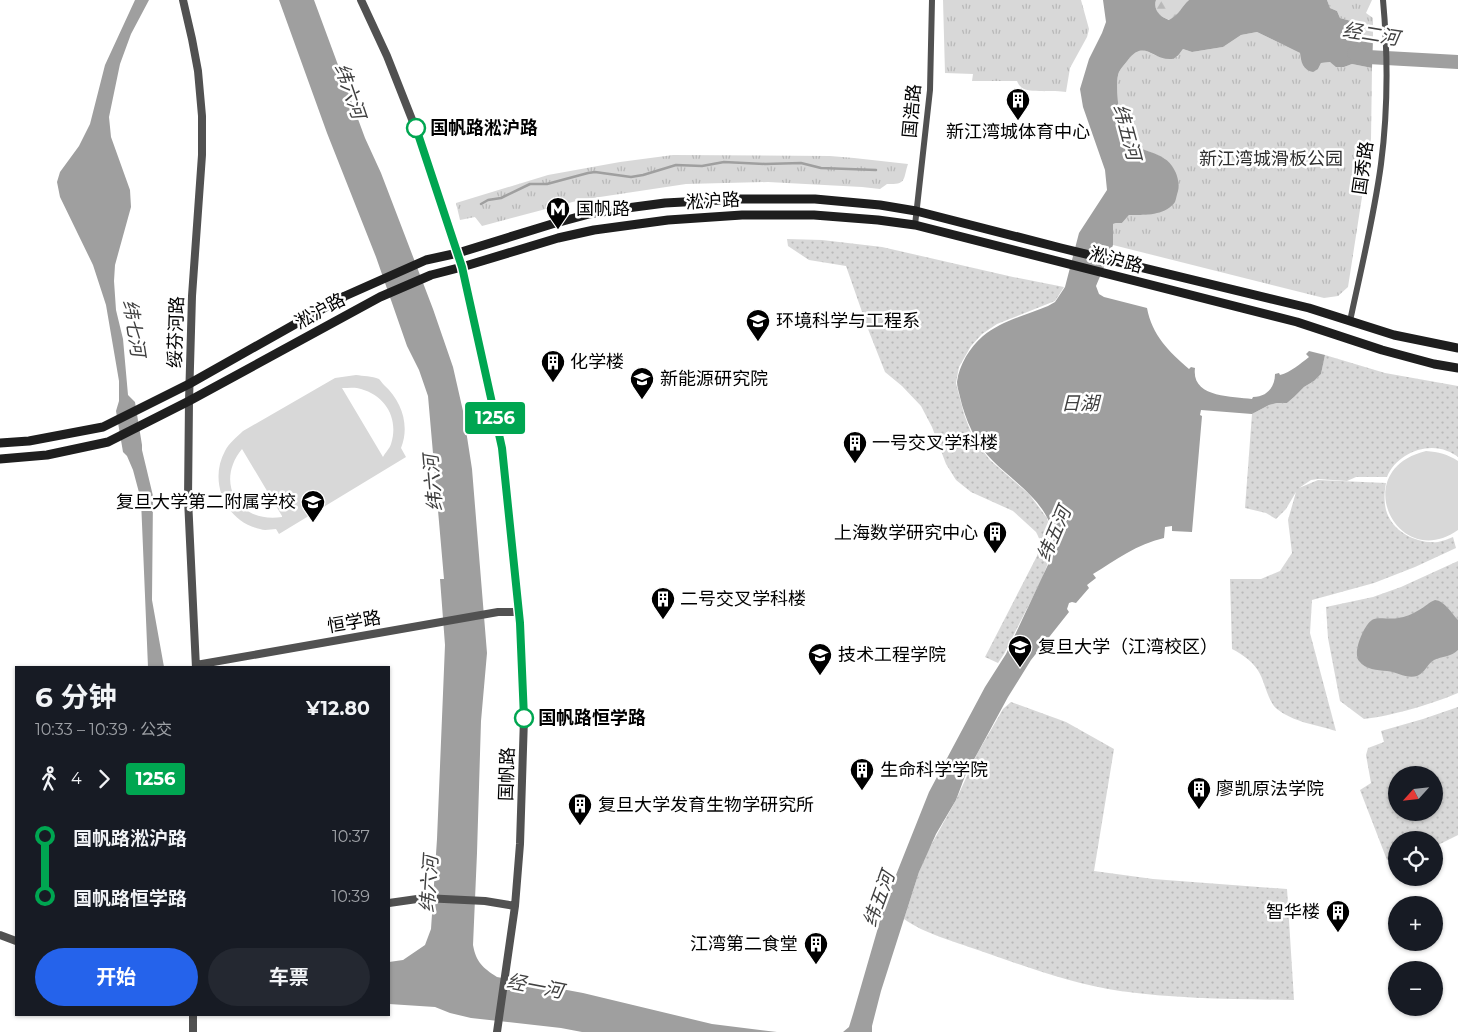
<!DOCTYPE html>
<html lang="zh">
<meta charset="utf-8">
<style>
body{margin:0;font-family:Montserrat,"Noto Sans SC",sans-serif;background:#242831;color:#f1f3f6;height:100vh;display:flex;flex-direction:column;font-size:19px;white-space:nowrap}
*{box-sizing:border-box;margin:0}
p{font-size:16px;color:#9ea1a6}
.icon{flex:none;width:28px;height:28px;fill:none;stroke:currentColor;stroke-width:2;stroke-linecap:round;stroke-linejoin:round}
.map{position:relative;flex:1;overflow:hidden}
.sheet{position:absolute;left:15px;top:666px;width:375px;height:350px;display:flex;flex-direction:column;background:#171b24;border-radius:0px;box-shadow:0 1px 4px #0004}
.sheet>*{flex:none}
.badge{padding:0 10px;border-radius:4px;font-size:18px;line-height:32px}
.needle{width:32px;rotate:243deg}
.fabs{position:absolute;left:1388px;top:766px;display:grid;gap:10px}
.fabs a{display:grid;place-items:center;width:55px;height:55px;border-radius:50%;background:#171b24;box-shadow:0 1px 4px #0004;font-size:25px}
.map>.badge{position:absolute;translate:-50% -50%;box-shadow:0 0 0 2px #fff}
.legs{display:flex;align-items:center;gap:8px;height:55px;padding:0 20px;font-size:16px}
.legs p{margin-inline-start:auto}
.headline{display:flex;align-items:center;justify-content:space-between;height:85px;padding:0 20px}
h1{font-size:28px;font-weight:700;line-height:38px}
.button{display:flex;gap:10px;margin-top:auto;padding:10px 20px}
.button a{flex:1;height:58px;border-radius:30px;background:#2563eb;color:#fff;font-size:20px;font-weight:700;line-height:58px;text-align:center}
.button a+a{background:#242831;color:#f1f3f6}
ul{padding:0 20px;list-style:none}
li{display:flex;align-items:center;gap:18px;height:60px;font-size:19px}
li i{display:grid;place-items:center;width:8px;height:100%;margin:0 6px;background:currentColor}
li i::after{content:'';width:12px;height:12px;margin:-6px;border:4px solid;border-radius:50%;background:#171b24}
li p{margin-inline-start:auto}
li:first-child i{background:linear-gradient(#0000 50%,currentColor 0)}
li:last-child i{background:linear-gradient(currentColor 50%,#0000 0)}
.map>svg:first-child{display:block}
.grass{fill:url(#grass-dots);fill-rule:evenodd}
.forest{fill:url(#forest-firs)}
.park{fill:url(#park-tufts)}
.pitch{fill:#d8d8d8;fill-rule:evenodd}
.water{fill:#9f9f9f}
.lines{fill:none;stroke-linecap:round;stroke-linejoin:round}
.stream{stroke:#9f9f9f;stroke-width:2.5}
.river{stroke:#9f9f9f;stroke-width:14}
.minor{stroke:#515151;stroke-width:6}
.tertiary{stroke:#515151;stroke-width:8}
.secondary{stroke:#1e1e1e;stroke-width:9}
.line-1-casing{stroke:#fff;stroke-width:11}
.line-1{stroke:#00a651;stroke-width:8}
.stop-1-dot{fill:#fff;stroke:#00a651;stroke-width:2.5}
.labels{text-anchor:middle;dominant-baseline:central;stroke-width:5;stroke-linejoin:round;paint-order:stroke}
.street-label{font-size:18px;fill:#000;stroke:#fff}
.stop-label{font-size:18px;font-weight:bold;fill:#000;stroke:#fff;text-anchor:start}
.poi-label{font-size:18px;fill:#000;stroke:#fff;text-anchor:start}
.park-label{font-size:18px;fill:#2f2f2f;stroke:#fff}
.water-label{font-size:19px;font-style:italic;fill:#404040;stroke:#fff}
</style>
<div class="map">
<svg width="1458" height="1032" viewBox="0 0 1458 1032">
<defs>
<pattern id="grass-dots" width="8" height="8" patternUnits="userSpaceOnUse" patternTransform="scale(1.25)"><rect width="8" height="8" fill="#d8d8d8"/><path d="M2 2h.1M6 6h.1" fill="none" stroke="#b8b8b8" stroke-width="1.8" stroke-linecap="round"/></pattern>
<pattern id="forest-firs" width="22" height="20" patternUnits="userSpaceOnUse" patternTransform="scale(1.25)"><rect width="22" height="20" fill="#d8d8d8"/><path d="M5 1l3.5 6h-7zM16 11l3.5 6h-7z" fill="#b8b8b8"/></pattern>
<pattern id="park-tufts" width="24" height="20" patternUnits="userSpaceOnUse" patternTransform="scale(1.25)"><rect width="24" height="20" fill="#d8d8d8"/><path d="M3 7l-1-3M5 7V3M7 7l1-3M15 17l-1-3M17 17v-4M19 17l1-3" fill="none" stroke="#b8b8b8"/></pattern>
</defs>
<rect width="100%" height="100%" fill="#fff"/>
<path class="grass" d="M787 239 822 240 882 247 1013 277 1064 287 1055 301 997 324 982 334 971 346 959 367 956 383 964 414 973 438 990 460 1029 494 1047 518 1052 535V552L1042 579 1004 654 998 663 985 657 1037 556 1040 546V540L1036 532 1013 511 971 492 956 480 946 464 932 427 921 406 902 386 885 372 868 329 846 266 809 260 788 246Z
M1325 355 1385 373 1458 386V457C1455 455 1451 452 1447 451 1425 442 1396 455 1387 477H1356L1347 481 1318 479 1311 480 1299 488 1318 480 1386 483C1384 493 1384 501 1386 510 1392 532 1417 544 1438 542 1443 541 1448 539 1453 537L1456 548 1415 567 1374 583 1312 600 1310 633 1336 731C1317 725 1293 722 1277 709 1269 703 1265 684 1260 674 1255 663 1242 654 1232 649L1230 579H1261L1280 571 1292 553 1288 520 1296 492 1286 509 1276 519 1266 513 1245 508 1252 414 1269 405 1277 403H1287L1294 397 1304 387 1314 381 1321 374Z
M1458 561V693C1432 704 1392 716 1364 719L1340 701 1328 638 1326 607 1373 597 1401 587Z
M1011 702 1066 722 1114 749 1094 871 1153 879 1287 889 1294 1000C1236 999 1177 999 1120 991 1071 984 1024 966 978 950 955 942 923 933 904 919L919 872 925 856 956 800 977 754 1003 709Z
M1458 707V835L1434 847V840H1396V860H1387L1360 790 1371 783 1366 755 1368 748 1384 742 1381 731 1423 719ZM1396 775H1434V812H1396Z"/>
<path class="forest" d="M1156 0H1189C1181 7 1180 14 1170 20 1160 17 1153 11 1156 0Z"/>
<path class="park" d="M943 0H1081L1089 29 1087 37 1070 68 1066 92C1056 90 1028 93 1022 88 1020 86 1018 84 1017 81H972L973 74 945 73Z
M1327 0H1372L1366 13 1373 18V40L1356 34 1351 21 1340 18 1337 11 1330 8Z
M1257 32 1300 53 1301 60 1318 69 1321 63 1330 62 1344 67 1352 64 1372 68 1371 139 1348 287 1338 296 1324 298 1113 245V224L1116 223H1122L1129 215C1148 215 1160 215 1175 201L1165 159C1154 152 1132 148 1125 137 1120 128 1114 82 1119 72 1121 68 1125 64 1128 60 1131 55 1134 51 1139 50 1147 49 1154 56 1161 57 1166 58 1172 57 1177 57L1183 49 1192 52 1223 47 1241 35Z
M673 155 830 156 854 158 908 164C903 179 907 185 887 184L880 189 862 187 768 182 686 184 580 200 482 226 475 217 460 220 456 203 548 175 620 162Z"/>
<path class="pitch" d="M356 375C363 376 372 376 379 379 381 381 382 383 384 385 402 401 410 426 401 448L406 457 279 534 276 529C271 529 265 531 260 529 226 522 208 482 225 451 229 443 237 437 243 431L335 378ZM342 388C348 388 356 387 361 389 386 396 399 419 391 444 390 448 385 453 383 457ZM242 449 282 516V517C239 524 214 483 242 449Z
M1426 451C1439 452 1447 454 1458 461V530C1397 573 1347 470 1426 451Z"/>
<path class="water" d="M135 0H149L131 34 120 64 109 117 111 137 130 190 131 207 115 265 114 281 116 310 123 339 128 395 135 402 142 445V450L153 496 152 600 164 667H148L141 500 133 470 127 456 123 452 116 411 119 401V381L106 305 93 265 60 197 57 182 60 172 79 146 90 124 105 65Z
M279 0H314L365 138 381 173 433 309 453 367 463 411 472 469 487 653 481 721 477 853 473 945C476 962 483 968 497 977L583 993 712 1024 777 1032H582L561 1028 471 1018 450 1013 435 1007 389 1004V962L403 960 425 945 431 929 437 839 445 645 440 579H444L428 396 419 370 407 346 376 257 327 133Z
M1103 0H1156C1153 10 1160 17 1169 20 1180 14 1181 7 1189 0H1327L1330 8 1337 11 1340 18 1351 21 1356 34 1373 40 1372 68 1352 64 1344 67H1336L1330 62 1321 63 1318 69 1313 72C1303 70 1301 62 1300 53L1257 32 1241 35 1223 47 1192 52 1183 49C1180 53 1177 58 1172 59 1153 61 1144 38 1128 60 1125 64 1121 68 1119 72 1114 82 1120 126 1125 136 1134 153 1161 149 1172 166 1177 173 1180 183 1178 191 1177 194 1176 199 1175 202 1165 216 1144 215 1129 215L1122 223H1116L1113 224V245L1096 286 1099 294 1104 297 1147 308C1152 335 1169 352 1189 369L1191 367 1195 368C1191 398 1232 396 1252 399L1253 397C1267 397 1275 387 1275 374L1279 373 1280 375C1291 372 1300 364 1309 357L1306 354 1309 351 1325 355 1321 374 1314 381 1304 387 1294 397 1287 403H1277L1269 405 1252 414 1201 410 1200 415 1202 416 1192 532 1172 531V526L1165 527 1164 538C1137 544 1116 560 1093 574L1096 578 1087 585 1089 588 1076 603 1072 602 1069 603 1067 609 1069 612 1031 660 1008 697 965 776 956 800 936 834 919 872 881 991 872 1026V1032H843L849 1027 853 1014 886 900 929 792 985 687 1006 654 1054 552C1053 546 1054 539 1053 533 1045 500 1015 483 993 461 976 445 965 419 960 397 959 392 957 387 957 382 959 365 970 347 983 336 1001 321 1027 315 1048 306L1055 302 1065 287 1079 233 1107 190 1105 170 1083 107 1080 89 1089 59 1102 33 1106 22Z
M1435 600C1445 601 1451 613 1458 620V650C1451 657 1442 656 1434 660 1427 664 1425 673 1417 676 1406 679 1398 672 1387 671 1377 670 1366 670 1359 661 1352 653 1364 625 1372 620 1376 616 1390 620 1398 618 1405 617 1413 614 1419 610 1425 607 1429 602 1435 600Z"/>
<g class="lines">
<path class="stream" d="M481 204 488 200 501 198 530 184H547L588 173 595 172 631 177 643 175 676 165 702 166 724 162 765 164 801 163 821 168 876 170"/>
<path class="river" d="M1354 53 1368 57 1458 62"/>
<path class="minor" d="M915 225 930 90 932 0
M1350 321C1361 269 1374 217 1381 164 1388 110 1388 54 1383 0"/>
<path class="tertiary" d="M183 0 192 39 198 71 202 116V155L192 296 189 401 188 499 196 668
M361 0 387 56 415 127 458 253 462 267 502 448 520 623 524 718 520 844 515 906 497 1032
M196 665 498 612H518
M389 903 424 898 485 901 515 906
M0 935 16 941
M193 1032V1015"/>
<path class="secondary" d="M0 443 29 441 103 427 189 384 345 296 426 260 458 253 552 224 589 214 627 208 665 203 739 199H815L880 205 916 211 1061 248 1309 308 1394 335 1458 348
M0 459 47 455 108 442 189 401 380 297 431 275 462 267 558 238 594 230 668 220 742 215H814L878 220 915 225 1297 322 1382 350 1434 364 1458 368"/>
</g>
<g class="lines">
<g class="line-1-casing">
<path id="line-1" d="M416 128 462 267 502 448 520 623 524 718"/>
</g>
<use href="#line-1" class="line-1"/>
</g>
<defs>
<g id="building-pin" transform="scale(1.25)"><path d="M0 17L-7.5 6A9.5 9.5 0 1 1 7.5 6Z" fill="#000" stroke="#fff"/><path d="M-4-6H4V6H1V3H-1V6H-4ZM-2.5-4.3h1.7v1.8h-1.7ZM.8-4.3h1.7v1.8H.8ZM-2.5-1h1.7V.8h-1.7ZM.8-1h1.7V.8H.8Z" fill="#fff"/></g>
<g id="metro-pin" transform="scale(1.25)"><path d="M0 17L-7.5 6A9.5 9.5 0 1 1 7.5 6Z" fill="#000" stroke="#fff"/><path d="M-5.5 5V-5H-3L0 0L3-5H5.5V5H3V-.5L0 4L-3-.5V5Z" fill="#fff"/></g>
<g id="university-pin" transform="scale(1.25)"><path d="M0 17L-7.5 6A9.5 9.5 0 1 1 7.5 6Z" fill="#000" stroke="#fff"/><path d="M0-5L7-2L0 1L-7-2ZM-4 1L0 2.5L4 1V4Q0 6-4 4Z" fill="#fff"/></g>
<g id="school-pin" transform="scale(1.25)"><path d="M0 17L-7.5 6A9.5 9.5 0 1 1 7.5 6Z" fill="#000" stroke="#fff"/><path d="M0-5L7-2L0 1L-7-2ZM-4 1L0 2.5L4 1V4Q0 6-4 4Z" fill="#fff"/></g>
</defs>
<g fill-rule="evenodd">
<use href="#building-pin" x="1018" y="100"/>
<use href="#metro-pin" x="558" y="209"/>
<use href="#university-pin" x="758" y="321"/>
<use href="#building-pin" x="553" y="362"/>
<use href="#university-pin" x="642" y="379"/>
<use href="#building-pin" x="855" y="443"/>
<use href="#school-pin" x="313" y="502"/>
<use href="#building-pin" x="995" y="533"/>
<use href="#building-pin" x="663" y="599"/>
<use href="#university-pin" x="1020" y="647"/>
<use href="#university-pin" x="820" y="655"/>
<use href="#building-pin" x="862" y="770"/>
<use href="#building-pin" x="1199" y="789"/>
<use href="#building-pin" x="580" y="805"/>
<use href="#building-pin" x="1338" y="912"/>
<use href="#building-pin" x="816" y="944"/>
</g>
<g class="stop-1-dot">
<circle cx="416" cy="128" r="9"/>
<circle cx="524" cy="718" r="9"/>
</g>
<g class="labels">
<g class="street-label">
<text transform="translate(912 111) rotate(-85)">国浩路</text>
<text transform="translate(1363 168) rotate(-82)">国秀路</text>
<text transform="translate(713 201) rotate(-3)">淞沪路</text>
<text transform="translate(1116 260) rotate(15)">淞沪路</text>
<text transform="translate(320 311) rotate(-29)">淞沪路</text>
<text transform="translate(176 332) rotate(-88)">绥芬河路</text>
<text transform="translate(354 622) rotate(-10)">恒学路</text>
<text transform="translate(507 774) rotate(-88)">国帆路</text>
</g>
<g class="stop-label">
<text x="430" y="128">国帆路淞沪路</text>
<text x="538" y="718">国帆路恒学路</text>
</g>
<g class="poi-label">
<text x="1018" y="132" text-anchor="middle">新江湾城体育中心</text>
<text x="576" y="209">国帆路</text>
<text x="776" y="321">环境科学与工程系</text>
<text x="570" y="362">化学楼</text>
<text x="660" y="379">新能源研究院</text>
<text x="872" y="443">一号交叉学科楼</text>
<text x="296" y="502" text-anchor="end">复旦大学第二附属学校</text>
<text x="978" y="533" text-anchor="end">上海数学研究中心</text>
<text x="680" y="599">二号交叉学科楼</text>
<text x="1038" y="647">复旦大学（江湾校区）</text>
<text x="838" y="655">技术工程学院</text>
<text x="880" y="770">生命科学学院</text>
<text x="1216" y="789">廖凯原法学院</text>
<text x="598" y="805">复旦大学发育生物学研究所</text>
<text x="1320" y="912" text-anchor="end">智华楼</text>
<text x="798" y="944" text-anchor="end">江湾第二食堂</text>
</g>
<g class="park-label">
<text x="1271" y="159">新江湾城滑板公园</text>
</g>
<g class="water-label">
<text transform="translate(1371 34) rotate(9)">经二河</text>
<text transform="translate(350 91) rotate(71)">纬六河</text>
<text transform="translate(1127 132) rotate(75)">纬五河</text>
<text transform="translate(134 328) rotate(81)">纬七河</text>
<text x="1080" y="403">日湖</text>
<text transform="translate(433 483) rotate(-95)">纬六河</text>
<text transform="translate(1054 534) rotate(-67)">纬五河</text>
<text transform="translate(429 884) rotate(-86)">纬六河</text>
<text transform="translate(879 899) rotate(-70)">纬五河</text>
<text transform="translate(535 986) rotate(11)">经一河</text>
</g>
</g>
</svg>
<div class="fabs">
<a><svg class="needle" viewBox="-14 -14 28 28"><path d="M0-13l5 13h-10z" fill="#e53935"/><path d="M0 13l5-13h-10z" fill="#9ea1a6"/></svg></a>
<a><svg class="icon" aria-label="locate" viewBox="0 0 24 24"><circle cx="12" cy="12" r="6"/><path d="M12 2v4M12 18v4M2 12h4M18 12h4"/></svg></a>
<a>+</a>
<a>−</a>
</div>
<b class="badge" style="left:495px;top:418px;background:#00a651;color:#fff">1256</b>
<section class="sheet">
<div class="headline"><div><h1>6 分钟</h1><p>10:33 – 10:39 · 公交</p></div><b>¥12.80</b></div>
<div class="legs"><svg class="icon" aria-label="walk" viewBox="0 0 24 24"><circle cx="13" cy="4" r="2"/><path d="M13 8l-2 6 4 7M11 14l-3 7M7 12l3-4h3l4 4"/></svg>4<svg class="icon" aria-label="forward" viewBox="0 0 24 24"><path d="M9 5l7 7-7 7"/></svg><b class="badge" style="background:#00a651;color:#fff">1256</b></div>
<ul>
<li><i style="color:#00a651"></i><b>国帆路淞沪路</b><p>10:37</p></li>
<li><i style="color:#00a651"></i><b>国帆路恒学路</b><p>10:39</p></li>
</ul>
<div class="button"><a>开始</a><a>车票</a></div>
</section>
</div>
